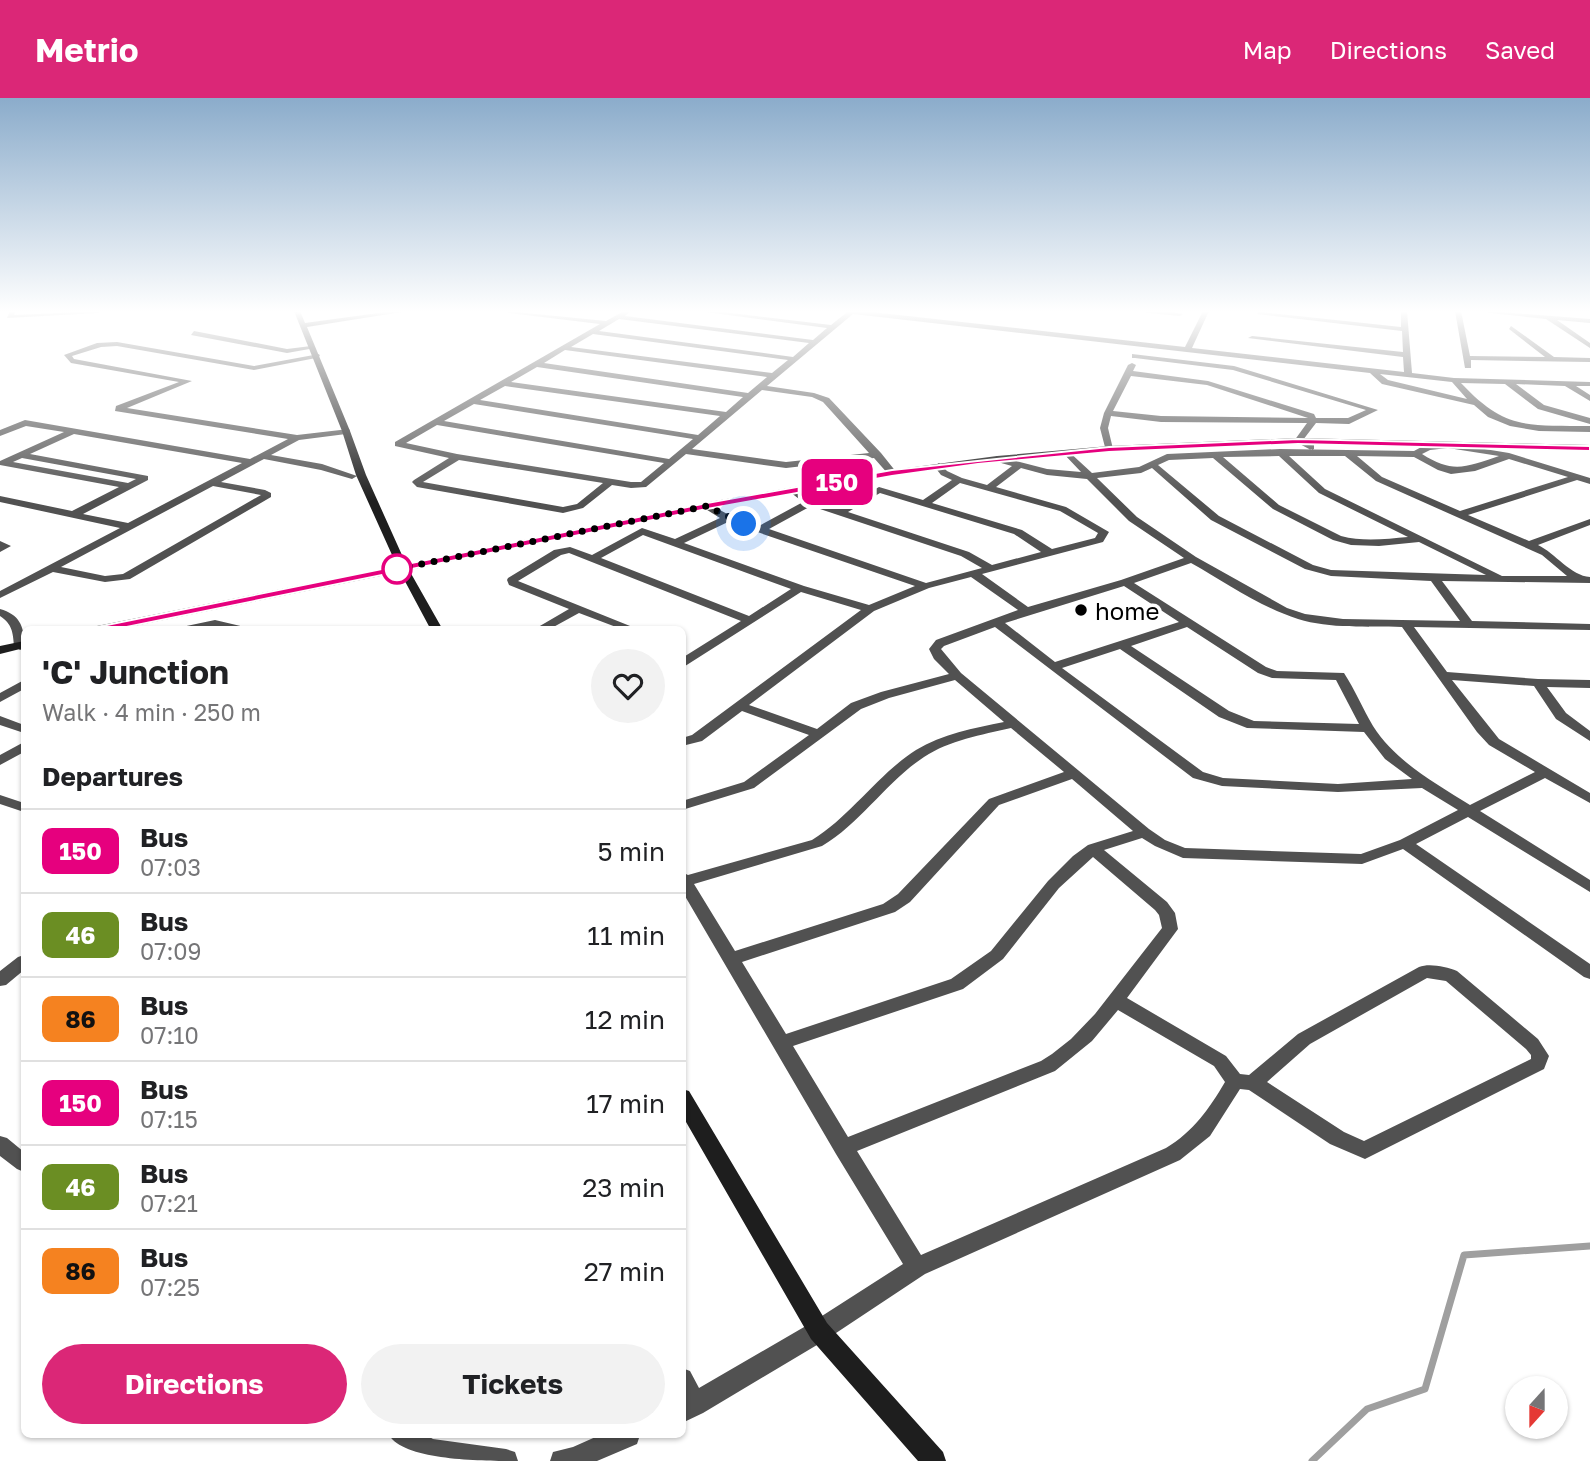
<!DOCTYPE html>
<meta charset="utf-8">
<style>
body{margin:0;font-family:"Golos Text",sans-serif;background:#f2f2f2;color:#202124;height:100vh;display:flex;flex-direction:column;font-size:26px;white-space:nowrap}
*{box-sizing:border-box;margin:0}
p{font-size:23px;color:#757577}
.icon{flex:none;width:38px;height:38px;fill:none;stroke:currentColor;stroke-width:2;stroke-linecap:round;stroke-linejoin:round}
.map{position:relative;flex:1;overflow:hidden}
.details{position:absolute;left:21px;top:528px;width:665px;height:812px;display:flex;flex-direction:column;background:#fff;border-radius:10px;box-shadow:0 2px 5px #0004}
.details>*{flex:none}
.badge{padding:0 14px;border-radius:10px;font-size:24px;line-height:46px}
.needle{width:46px;rotate:201deg}
.controls{position:absolute;left:1505px;top:1278px;display:grid;gap:14px}
.controls a{display:grid;place-items:center;width:63px;height:63px;border-radius:50%;background:#fff;box-shadow:0 2px 5px #0004;font-size:35px}
.you{position:absolute;width:35px;height:35px;margin:-18px;border:5px solid #fff;border-radius:50%;background:#1a73e8;box-shadow:0 0 0 10px #1a73e833}
.map>.badge{position:absolute;translate:-50% -50%;box-shadow:0 0 0 4px #fff}
h2{padding:0 21px;font-size:26px;line-height:63px}
.round{display:grid;place-items:center;flex:none;width:74px;height:74px;border-radius:37px;background:#f2f2f2}
.overview{display:flex;align-items:center;justify-content:space-between;height:119px;padding:0 21px}
h1{font-size:33px;font-weight:700;line-height:52px}
.primary-button{display:flex;gap:14px;margin-top:auto;padding:14px 21px}
.primary-button a{flex:1;height:80px;border-radius:42px;background:#db2777;color:#fff;font-size:28px;font-weight:700;line-height:80px;text-align:center}
.primary-button a+a{background:#f2f2f2;color:#202124}
ul{padding:0;list-style:none}
li{display:flex;align-items:center;gap:21px;height:84px;padding:0 21px;border-top:2px solid #e0e0e0}
li div{flex:1}
li b{display:block;font-size:26px}
li em{font-style:normal}
li .badge{min-width:77px;font-weight:700;text-align:center}
header{display:flex;align-items:center;gap:42px;box-sizing:border-box;height:98px;padding:0 35px;background:#db2777;color:#fff}
header strong{font-size:33px}
nav{display:flex;gap:38px;margin-inline-start:auto;font-size:24px}
.map>svg:first-child{display:block}
.lines{fill:none;stroke-linecap:round;stroke-linejoin:round}
.stream{stroke:#9f9f9f;stroke-width:7}
.street{fill:#515151;fill-rule:evenodd}
.secondary{fill:#1e1e1e;fill-rule:evenodd}
.line{fill:#e6007e;stroke:#fff;stroke-width:2}
.walk{stroke:#000;stroke-width:7;stroke-dasharray:0 12.6}
.stop-dot{fill:#fff;stroke:#e6007e;stroke-width:3.5}
.poi-dot{fill:#000;stroke:#fff;stroke-width:2.5}
.labels{text-anchor:middle;dominant-baseline:central;stroke-width:7;stroke-linejoin:round;paint-order:stroke}
.poi-label{font-size:24px;fill:#000;stroke:#fff;text-anchor:start}
</style>
<header>
<strong>Metrio</strong>
<nav><a>Map</a><a>Directions</a><a>Saved</a></nav>
</header>
<div class="map">
<svg width="1590" height="1363" viewBox="0 0 1590 1363">
<rect width="100%" height="100%" fill="#fff"/>
<g class="lines">
<path class="stream" d="M1312 1363 1367 1311 1425 1291 1464 1157 1590 1148"/>
<path class="street" d="M10 213H16L14 217 101 213 98 215 7 220Z
M506 213 606 223 624 213H631L625 218 813 242 827 230 698 213H715L831 227 846 215 845 213H863L1185 249 1203 213H1209L1192 250 1404 274 1403 259 1248 240 1252 238 1403 254 1402 233 1257 216 1260 214 1401 229V213H1407L1412 275 1454 280 1590 284V288H1576L1590 297V303L1565 288 1516 286 1544 307 1590 320V326L1538 311 1505 286 1461 285C1506 333 1528 327 1590 328V334L1539 333 1510 328 1488 319 1474 307 1382 286 1370 275 853 216 767 288 814 295 829 300 881 355 897 375 895 377H889L874 360 786 370 686 356 646 389 631 390 612 387 583 410 563 415 417 389 412 384 414 382 449 360 395 348V344L600 226 509 215ZM619 221 809 245 793 259 599 233ZM593 236 788 262 772 275 571 249ZM565 252 767 279 748 295 544 265ZM537 269 743 299 726 314 511 284ZM1380 276 1452 284 1467 301 1388 282ZM505 288 720 318 698 337 480 302ZM762 292 812 299 823 304 869 355 786 364 692 351ZM474 306 693 341 669 361 444 323ZM437 327 664 365 641 384H631L457 356 406 345ZM459 362 603 385 577 406 563 409 423 384Z
M1145 213H1166L1183 216 1180 218 1148 215Z
M1455 213H1461L1470 258 1545 259 1509 231 1511 228 1554 259 1590 260V264L1471 262V270H1465Z
M1487 213 1590 221V225L1557 222 1590 245V250L1546 221 1490 215Z
M194 233 287 251 311 248 315 250 287 255 191 237Z
M117 244 254 268 319 256 320 258 316 260 254 272 117 248 101 249 72 258 74 261 192 283 127 310 297 337 349 331 350 333 346 336 299 342 271 357 322 366 357 378 352 381 321 372 264 361 221 384 265 392 271 395V399L130 481 105 484 53 474 0 500V493L120 430 0 404V398L72 413 119 389 0 367V363L64 334 26 328 0 338V332L25 322 250 361 288 341 115 313 116 308 179 284 71 265 64 257 97 245ZM74 336 242 365 128 425 83 416 148 382V378L30 356ZM22 360 136 381 128 385 13 364ZM213 388 261 397 123 476 105 478 61 469Z
M1132 256 1234 268 1378 312 1349 326 1316 325 1303 342 1314 347V351L1311 352 1294 343 1307 325 1161 324 1111 318 1108 330 1113 351 1106 353 1100 330 1104 315 1128 267 1132 265 1136 267 1133 273 1208 283 1314 316 1316 320H1348L1366 312 1233 272 1135 260H1132ZM1131 278 1207 287 1308 320 1161 318 1113 313Z
M1448 345 1509 355 1590 380V386L1577 382 1468 417 1529 443 1590 421V427L1538 447C1555 455 1571 478 1590 479V485L1442 483 1472 523 1590 526V532L1414 529 1447 574 1538 581 1590 582V590L1547 589 1566 615 1590 633V643L1556 621 1534 588 1452 582 1499 641 1590 695V705L1545 680 1480 713 1590 782V794L1468 719 1416 746 1590 866V881L1584 879 1403 751 1362 766 1183 760 1155 748 1142 740 1104 752 1167 804 1175 815 1178 831 1127 900 1226 958 1240 976 1249 977 1298 936 1419 869C1430 865 1446 869 1457 873L1538 941 1549 958 1544 971 1365 1061 1330 1046 1249 992 1240 991 1210 1038 1180 1062 925 1176 827 1241 703 1315 682 1325V1270L690 1273 699 1290 811 1225 903 1166 836 1056 682 793V774L688 777 812 742C851 718 877 677 916 652 942 636 974 630 1004 624L955 582 889 600 861 611 754 690 682 712V703L744 684 809 637 742 613 702 643 682 648V640L692 637 861 512 801 494 682 570V560L741 523 569 455 561 457 518 483 640 532H624L579 515 548 532H533L569 511 509 487 507 482 508 480 554 452 570 449 592 457 642 430 675 441 720 420 704 410 702 408 707 405 731 418 759 428 803 404 790 394V390L793 389 813 402 839 411 879 389 923 402 952 382 941 377 934 368 939 365 947 373 962 380 987 387 1012 368 994 363 992 361 997 358 1047 371 1081 374 1063 355 1067 352 1092 375 1139 369 1167 356 1280 351 1414 353 1425 347ZM1448 350 1499 358C1466 369 1453 376 1422 356L1430 352ZM1279 358 1319 395 1408 439C1386 441 1363 444 1341 438L1279 407 1223 359ZM1289 358H1345L1376 383 1542 457 1567 478H1502L1325 391ZM1357 358 1414 359 1438 372 1451 376 1475 373 1509 361 1568 379 1460 413 1382 379ZM1213 360 1273 411 1333 442 1351 447 1379 448 1419 444 1486 477 1331 472 1313 467 1219 418 1158 367 1169 362ZM1021 370 1047 377 1087 381 1129 423 1184 460 1121 482 1028 509 982 476 1103 444 1109 434 1066 409 996 389ZM1152 370 1211 422 1305 471 1331 478 1431 483 1460 523 1343 521 1305 516 1287 510 1196 459 1137 419 1097 380 1141 375ZM960 385 1060 413 1098 435 1095 440 1052 451 1022 432 932 405ZM880 395 1014 436 1041 454 992 467 969 454 848 414ZM811 408 961 458 982 470 926 485 769 431ZM728 424 915 488 869 507 804 488 684 445ZM643 437 791 491 749 518 601 460ZM1191 465C1225 484 1260 509 1298 521 1330 531 1368 528 1402 529L1477 634 1489 647 1535 674 1470 707C1435 685 1396 664 1373 628 1363 611 1355 592 1344 575L1277 573 1266 569 1134 485ZM971 479 1018 512 936 542 929 551 934 561 949 576 881 594 851 605 817 631 749 607 874 513 929 490ZM1124 488 1179 524 1055 564 1005 525ZM995 529 1193 680 1222 688 1338 694 1422 690 1458 712 1400 742 1361 756 1185 750 1165 742 1149 731 961 575 941 551 944 548ZM1187 529 1258 575 1272 580 1336 582 1359 626 1254 623 1229 613 1131 548ZM1120 551 1219 619 1247 630 1364 634 1385 661 1412 681 1338 686 1223 680 1203 674 1062 570ZM1011 630 1064 674 989 701 898 796 883 806 735 853 694 786 822 748C861 725 886 684 924 659 950 642 981 637 1011 630ZM1072 681 1133 733 1088 747 1073 758 1048 783 991 853 951 881 786 936 742 864 895 814 910 804 999 707ZM1093 759 1155 812 1159 817 1162 830 1095 916 1071 941 1052 956 1041 963 848 1039 793 948 963 891 1003 861 1059 790ZM1427 880 1446 883 1526 951 1531 957V961L1364 1043 1344 1034 1267 984 1310 946ZM1118 912 1214 968 1225 984C1209 1011 1194 1033 1166 1050L921 1157 857 1053 1055 973 1092 943Z
M0 443 11 448 0 454Z
M0 511C21 517 25 530 24 551L20 552 14 548C13 534 12 526 0 518Z
M215 522 249 530 251 532H230L215 528 198 532H175L177 530Z
M24 582V591L0 604V595Z
M0 618 24 627V635L0 627Z
M24 644V654L0 667V657Z
M0 697 24 705V714L0 706Z
M24 857V872L6 887 0 888V873L18 859Z
M0 1038 7 1040 24 1054V1074L17 1071 0 1058Z
M389 1337H426L433 1341 506 1351 515 1354 518 1363C485 1363 404 1363 389 1337Z
M600 1337H640L637 1346 597 1363H550L553 1354 573 1349Z"/>
<path class="secondary" d="M294 213H300L305 225 393 213H408L307 229 350 333 366 377 406 466 715 403 892 372 997 358 1109 348 1298 340 1590 347V353C1493 350 1394 344 1297 346 1197 347 1097 353 998 364 800 385 604 432 409 472L443 532H431L400 474 114 532H91L97 528 397 468 356 377 342 333Z
M24 543V550L0 556V548Z
M682 991 689 993 827 1225 943 1354 946 1363H918L811 1241 682 1017Z"/>
</g>
<linearGradient id="sky" x2="0" y2="1"><stop stop-color="#8baccb"/><stop offset="0.53" stop-color="#fff"/><stop offset="1" stop-color="#fff" stop-opacity="0"/></linearGradient>
<rect width="1590" height="403" fill="url(#sky)"/>
<path class="line" d="M1298 341 1590 348V353L1298 346 1109 354 978 366 892 378 707 411 97 535 91 532 97 529 707 405 892 372 1109 349Z"/>
<g class="lines">
<path class="walk" d="M397 471 707 408 744 426"/>
</g>
<circle class="stop-dot" cx="397" cy="471" r="14"/>
<circle class="poi-dot" cx="1081" cy="512" r="7"/>
<g class="labels">
<g class="poi-label">
<text x="1095" y="512">home</text>
</g>
</g>
</svg>
<div class="controls">
<a><svg class="needle" viewBox="-14 -14 28 28"><path d="M0-13l5 13h-10z" fill="#e53935"/><path d="M0 13l5-13h-10z" fill="#757577"/></svg></a>
</div>
<div class="you" style="left:744px;top:426px"></div>
<b class="badge" style="left:837px;top:384px;background:#e6007e;color:#fff">150</b>
<section class="details">
<div class="overview"><div><h1>'C' Junction</h1><p>Walk · 4 min · 250 m</p></div><a class="round"><svg class="icon" aria-label="heart" viewBox="0 0 24 24"><path d="M12 20l-8-8c-3-5 5-10 8-4 3-6 11-1 8 4z"/></svg></a></div>
<h2>Departures</h2>
<ul>
<li><span class="badge" style="background:#e6007e;color:#fff">150</span><div><b>Bus</b><p>07:03</p></div><em>5 min</em></li>
<li><span class="badge" style="background:#6b8e23;color:#fff">46</span><div><b>Bus</b><p>07:09</p></div><em>11 min</em></li>
<li><span class="badge" style="background:#f58220;color:#111">86</span><div><b>Bus</b><p>07:10</p></div><em>12 min</em></li>
<li><span class="badge" style="background:#e6007e;color:#fff">150</span><div><b>Bus</b><p>07:15</p></div><em>17 min</em></li>
<li><span class="badge" style="background:#6b8e23;color:#fff">46</span><div><b>Bus</b><p>07:21</p></div><em>23 min</em></li>
<li><span class="badge" style="background:#f58220;color:#111">86</span><div><b>Bus</b><p>07:25</p></div><em>27 min</em></li>
</ul>
<div class="primary-button"><a>Directions</a><a>Tickets</a></div>
</section>
</div>
